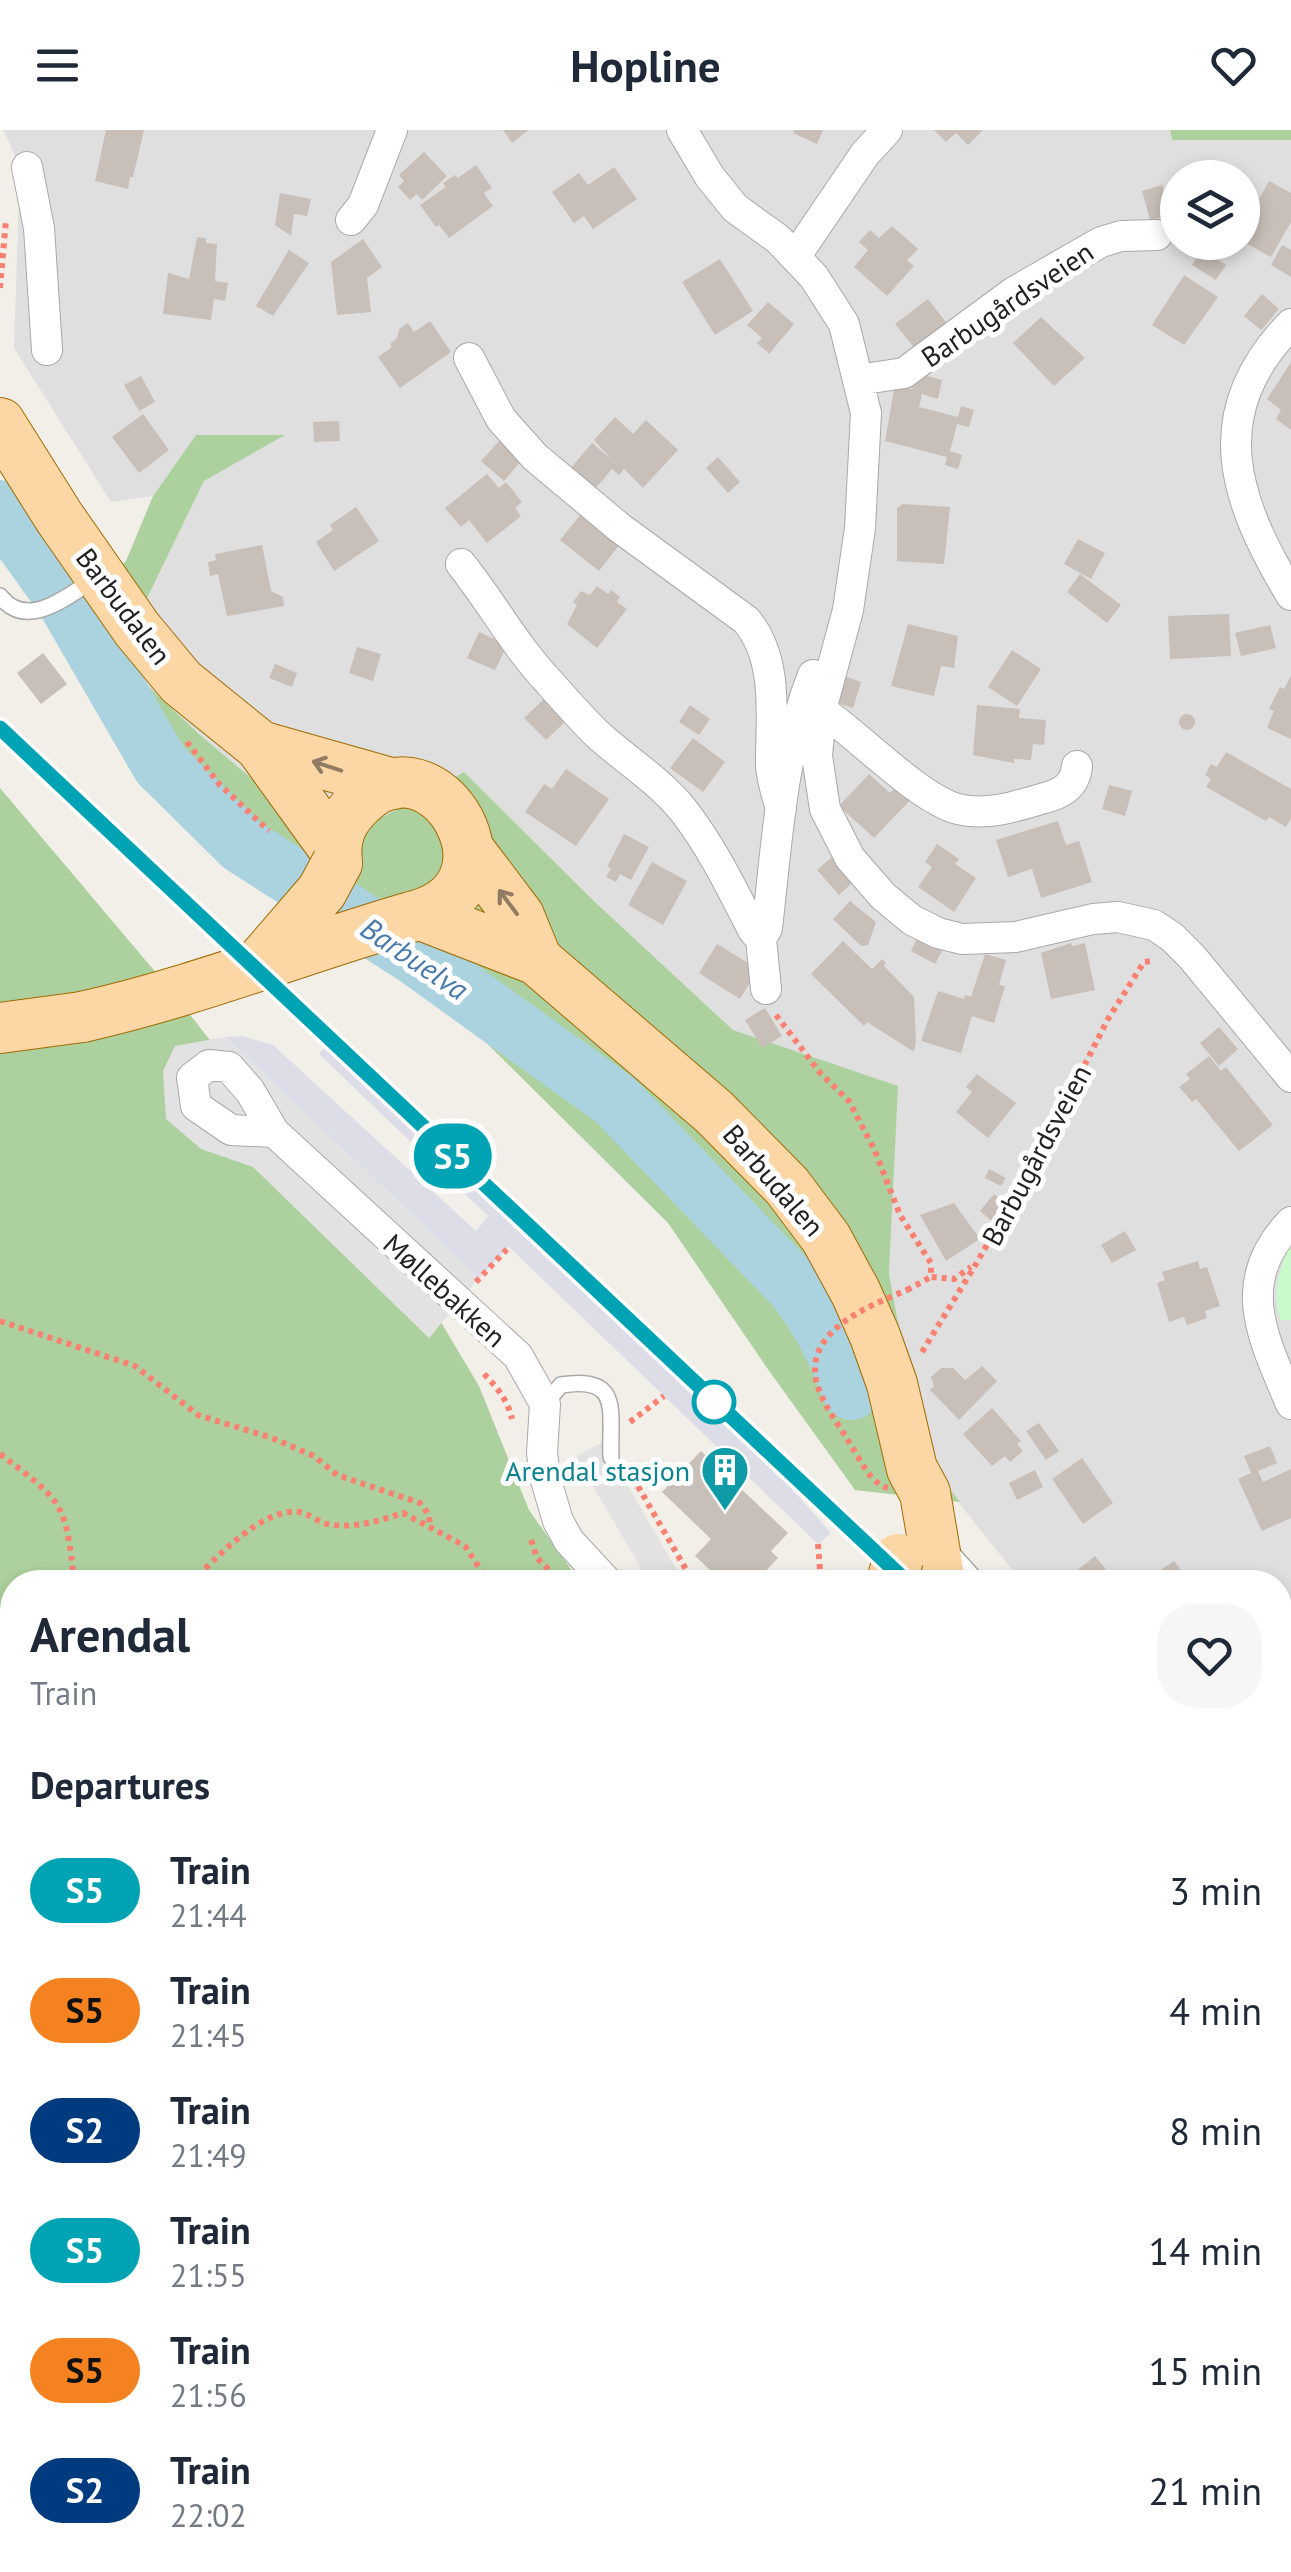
<!DOCTYPE html>
<meta charset="utf-8">
<style>
body{margin:0;font-family:"PT Sans",sans-serif;background:#f6f6f7;color:#1f2937;height:100vh;display:flex;flex-direction:column;font-size:38px;white-space:nowrap}
*{box-sizing:border-box;margin:0}
p{font-size:32px;color:#747a83}
.icon{flex:none;width:55px;height:55px;fill:none;stroke:currentColor;stroke-width:2;stroke-linecap:round;stroke-linejoin:round}
.map{position:relative;flex:1;overflow:hidden}
.drawer{position:absolute;left:0px;top:1440px;width:1292px;height:1002px;display:flex;flex-direction:column;background:#fff;border-radius:40px 40px 0 0;box-shadow:0 5px 15px #0003}
.drawer>*{flex:none}
.badge{padding:0 20px;border-radius:32px;font-size:35px;line-height:65px}
.controls{position:absolute;left:1160px;top:30px;display:grid;gap:20px}
.controls a{display:grid;place-items:center;width:100px;height:100px;border-radius:50%;background:#fff;box-shadow:0 5px 15px #0003;font-size:50px}
.map>.badge{position:absolute;translate:-50% -50%;box-shadow:0 0 0 5px #fff}
h2{padding:0 30px;font-size:38px;line-height:90px}
.round{display:grid;place-items:center;flex:none;width:105px;height:105px;border-radius:40px;background:#f6f6f7}
.summary{display:flex;align-items:center;justify-content:space-between;height:170px;padding:0 30px}
h1{font-size:48px;font-weight:800;line-height:75px}
ul{padding:0;list-style:none}
li{display:flex;align-items:center;gap:30px;height:120px;padding:0 30px}
li div{flex:1}
li b{display:block;font-size:38px}
li em{font-style:normal}
li .badge{min-width:110px;font-weight:700;text-align:center}
header{display:flex;justify-content:space-between;align-items:center;height:130px;padding:0 30px;background:#fff;font-size:45px;font-weight:800}
.map>svg:first-child{display:block}
.residential{fill:#e0dfdf;fill-rule:evenodd}
.forest{fill:#add19e}
.park{fill:#c8facc}
.parking{fill:#e2e2e2}
.plaza{fill:#dddde8}
.lines{fill:none;stroke-linecap:round;stroke-linejoin:round}
.river{stroke:#aad3df;stroke-width:58}
.building{fill:#c7bfb8}
.street-tunnel{stroke:#c8c6c1;stroke-width:30;stroke-dasharray:30 15;stroke-linecap:butt}
.lane-casing{stroke:#a9a9a9;stroke-width:18}
.street-casing{stroke:#a9a9a9;stroke-width:32}
.secondary-casing{stroke:#707d05;stroke-width:48}
.primary-casing{stroke:#a06b00;stroke-width:52}
.path{stroke:#fa8072;stroke-width:6;stroke-dasharray:5 5;stroke-linecap:butt}
.lane{stroke:#fff;stroke-width:15}
.street{stroke:#fff;stroke-width:30}
.secondary{stroke:#f7fabf;stroke-width:45}
.primary{stroke:#fcd6a4;stroke-width:50}
.rail-casing{stroke:#707070;stroke-width:11}
.rail{stroke:#fff;stroke-width:8;stroke-dasharray:22;stroke-linecap:butt}
.primary-bridge-casing{stroke:#a06b00;stroke-width:52;stroke-linecap:butt}
.path-bridge{stroke:#fa8072;stroke-width:6;stroke-dasharray:5 5;stroke-linecap:butt}
.primary-bridge{stroke:#fcd6a4;stroke-width:50}
.oneway{stroke:#8f7c63}
.line-casing{stroke:#fff;stroke-width:22}
.line{stroke:#00a3b4;stroke-width:15}
.stop-dot{fill:#fff;stroke:#00a3b4;stroke-width:5}
.labels{text-anchor:middle;dominant-baseline:central;stroke-width:10;stroke-linejoin:round;paint-order:stroke}
.street-label{font-size:28px;fill:#222;stroke:#fff}
.culture-label{font-size:28px;fill:#0d838f;stroke:#fff;text-anchor:end}
.water-label{font-size:30px;font-style:italic;fill:#4a7aab;stroke:#fff}
</style>
<header><svg class="icon" aria-label="menu" viewBox="0 0 24 24"><path d="M4 6h16M4 12h16M4 18h16"/></svg>Hopline<svg class="icon" aria-label="heart" viewBox="0 0 24 24"><path d="M12 20l-8-8c-3-5 5-10 8-4 3-6 11-1 8 4z"/></svg></header>
<div class="map">
<svg width="1291" height="2442" viewBox="0 0 1291 2442">
<rect width="100%" height="100%" fill="#f2efe9"/>
<path class="residential" d="M3 0H1170L1172 10H1291V1704L1280 1698V1452H1022L922 1327 889 1143 897 956 733 900 596 773 464 642 361 699 262 657 200 605 118 528 204 351 282 306 196 305 153 366 111 372 14 218 20 36ZM1178 48H1242V112H1178Z
M1280 2395 1291 2408V2442H0V2421L12 2412V2430H1280Z"/>
<path class="forest" d="M1170 0H1291V10H1172Z
M196 305H285L204 351 118 528 200 605 262 657 361 699 464 642 596 773 733 900 898 956 889 1143 922 1326 960 1372 855 1360 767 1238 668 1093 408 835 248 737 126 605 61 493 126 431 153 366Z
M0 658 174 864 287 1009 410 1140 479 1256 529 1380 580 1452H12V1507L0 1505Z
M1280 1698 1291 1704V1843L1280 1831Z
M12 1844V2412L0 2420V1846Z
M1280 2002 1291 2015V2408L1280 2395Z"/>
<path class="park" d="M1291 1112V1190H1281C1271 1166 1280 1135 1291 1112Z"/>
<path class="parking" d="M225 907 479 1148 429 1208 253 1037 201 1019 166 989 163 941 175 916Z
M602 1312 684 1452H649L576 1327Z"/>
<path class="plaza" d="M242 906 273 915 476 1101 488 1086 319 924 326 916 793 1360 831 1403 818 1414 509 1117 479 1148 225 907Z"/>
<g class="lines">
<path class="river" d="M0 379 64 468 160 634 242 715 415 826 615 970 793 1155C820 1188 836 1221 851 1261"/>
</g>
<path class="building" d="M106 0H144L133 47H130L128 59 95 51Z
M503 0H529L512 13Z
M794 0H823L817 14 793 3Z
M934 0H983L968 15 956 3 946 12Z
M424 22 447 46 422 70 417 64 410 70 398 57 404 51 399 45Z
M476 35 492 58 484 63 493 76 449 108 439 95 436 97 420 75 446 57 443 53 455 45 458 48Z
M614 37 637 69 593 99 584 86 574 93 552 62 579 43 588 55Z
M1269 51 1291 63V92L1271 127 1242 111V99Z
M1162 55 1170 85 1150 90 1142 61Z
M280 63 311 69 307 86 294 84 291 106 275 95Z
M892 96 918 119 907 130 914 136 887 166 854 137 868 120 859 112 870 100 879 108Z
M197 107 206 108V113L217 114 215 151 228 153 225 171 214 169 211 190 163 184 168 143 189 149Z
M363 109 382 137 367 148 371 182 337 185 331 132Z
M1282 115 1291 120V147L1271 135Z
M1202 119 1226 135 1216 150 1192 135Z
M289 120 309 133 273 186 256 176Z
M720 129 753 181 715 205 682 152Z
M1184 145 1218 167 1184 215 1152 195Z
M1262 164 1279 179 1261 200 1244 186Z
M928 169 949 196 917 221 895 194Z
M768 172 794 194 769 224 757 213 762 208 747 195Z
M1041 187 1085 228 1054 256 1013 213Z
M430 191 451 222 400 258 378 227 392 217 390 214 397 208 399 199 408 193 414 202Z
M1291 232V300L1276 289 1281 280 1267 269Z
M916 243 942 250 938 269 922 264 919 277 958 287 961 276 974 280 969 297 957 294 950 321 962 325 958 339 945 335 947 327 885 311 895 254 912 259Z
M141 246 155 272 139 281 124 255Z
M143 284 169 320 139 343 112 307Z
M615 287 633 304 646 290 678 320 643 358 624 339 619 345 612 339 594 360 570 339 592 313 611 329 594 310Z
M339 291 340 311 314 312 313 292Z
M500 310 522 330 504 351 481 331Z
M718 327 740 352 728 363 706 338Z
M487 344 499 358 506 352 522 372 515 378 521 386 487 413 469 390 461 397 445 378Z
M903 374 950 377 944 434 897 431V378Z
M356 377 379 411 334 441 316 412 333 400 330 395Z
M581 384 620 414 599 441 560 410Z
M1078 409 1105 423 1091 449 1064 434Z
M262 415 271 461 283 467 284 476 227 486 218 444 210 446 208 432 216 430 215 424Z
M1080 444 1121 475 1107 493 1067 462Z
M597 456 608 464 611 460 620 467 617 472 627 479 597 518 567 494 577 475 573 472 581 461 590 465Z
M1229 484 1231 526 1170 529 1168 486Z
M908 494 958 506 954 538 941 536 934 566 891 556Z
M1270 495 1276 518 1241 526 1235 503Z
M479 502 507 515 495 540 467 528Z
M357 517 381 524 373 551 349 543Z
M1012 520 1041 539 1017 576 988 557Z
M43 523 67 554 41 574 17 543Z
M275 534 297 543 292 557 269 548Z
M845 546 861 552 853 578 837 573Z
M1291 546V609L1267 598 1274 581 1269 579 1280 557 1284 559Z
M547 566 569 588 546 610 524 588Z
M690 575 710 589 699 605 679 592Z
M977 575 1020 579 1019 588 1046 590 1044 615 1033 614 1031 630 1014 629V633L973 625Z
M1179 592a8 8 0 1 1 16 0a8 8 0 1 1-16 0Z
M693 608 725 632 703 662 670 638Z
M1226 622 1291 659V688L1286 697 1269 687 1266 691 1206 657 1211 649 1205 645 1211 634 1217 637Z
M566 639 609 669 576 716 525 682 544 654 552 659Z
M869 644 890 663 900 653 914 666 874 708 839 676Z
M1109 655 1132 661 1125 686 1102 679Z
M1058 691 1066 715 1079 711 1092 752 1041 768 1032 739 1008 747 996 710Z
M624 704 649 717 631 750 620 744 616 752 606 747 611 738 607 737Z
M937 714 959 729 955 734 976 748 954 782 918 757 932 737 925 732Z
M832 727 854 751 839 765 817 740Z
M652 732 687 751 663 795 628 775Z
M850 771 876 792 868 815 861 816 833 789Z
M917 808 942 821 935 834 911 821Z
M843 811 872 839 882 829 886 833 884 836 914 867 916 911 914 922 867 892 864 896 811 844Z
M1071 813 1072 816 1085 813 1095 860 1051 869 1041 823Z
M717 814 758 839 740 869 699 843Z
M985 824 1006 830 999 855 1005 856 994 893 972 886 961 923 921 911 938 861 964 869 965 865 971 867Z
M765 878 782 906 762 918 745 890Z
M1219 897 1238 919 1219 936 1200 913Z
M1209 926 1221 941 1226 937 1273 995 1239 1021 1196 969 1192 972 1179 957 1190 949 1186 944Z
M977 944 1016 973 988 1008 956 982 972 962 966 957Z
M989 1039 1006 1048 1001 1056 985 1048Z
M994 1064 1006 1073 994 1093 980 1081Z
M954 1073 980 1109 946 1131 920 1085Z
M1125 1101 1136 1120 1112 1133 1101 1115Z
M1198 1131 1200 1139 1207 1137 1220 1176 1205 1181 1207 1188 1187 1195 1184 1187 1169 1192 1157 1153 1165 1150 1162 1142Z
M982 1236 997 1251 959 1290 930 1260 934 1256 931 1247 941 1238H953L965 1250Z
M992 1278 1021 1311 1017 1314 1023 1321 1010 1332 1005 1326 992 1336 963 1304Z
M1039 1293 1059 1321 1046 1330 1026 1301Z
M1270 1316 1277 1333 1258 1341 1263 1352 1291 1339V1388L1262 1401 1238 1349 1251 1343 1244 1326Z
M701 1321 788 1403 771 1421 778 1428 756 1451 749 1444 741 1452H723L695 1426 711 1409 662 1362Z
M1082 1328 1113 1373 1083 1394 1052 1349Z
M1035 1340 1043 1357 1017 1370 1009 1353Z
M1095 1426 1116 1452H1067L1065 1450Z
M1174 1431 1190 1452H1152L1149 1448Z
M12 1553V1633L0 1634V1554Z
M1280 1602 1291 1608V1657H1280Z
M12 1744V1823L0 1825V1746Z
M268 2430H348L330 2442H254L267 2436 264 2433Z
M467 2430H501L496 2442H445L450 2433 469 2442 473 2433Z
M1055 2430H1066L1076 2442H1040Z
M1142 2430H1217L1229 2442H1154Z"/>
<g class="lines">
<path class="street-tunnel" d="M0 2082 12 2065"/>
<g class="lane-casing">
<path id="lane" d="M0 466C27 502 69 465 96 448
M545 1274 561 1255C623 1245 609 1282 611 1327
M951 1422 978 1452
M0 1734 12 1728
M961 2430 962 2442
M1249 2430V2442"/>
</g>
<g class="street-casing">
<path id="street" d="M682 0 710 47 735 78 778 109 814 147 844 194 866 283 860 398 848 480 821 580 817 626 825 679 850 728 883 766 912 790 938 803 962 809 1016 807 1093 789 1118 787 1154 795 1172 807 1192 827 1291 947
M27 37 39 98 47 220
M351 90 363 75 392 0
M795 127 865 24 887 0
M1291 194C1203 284 1234 370 1291 465
M469 228 501 289 535 327 620 398 746 490C779 529 771 586 771 633 771 648 777 665 781 679
M858 250 904 243 1014 162 1101 112 1121 106 1157 105
M461 434C492 473 515 516 549 552 564 569 580 587 596 603 624 629 659 650 683 680 712 717 732 759 753 800L761 809
M821 580C858 605 919 669 958 679 985 686 1015 677 1041 669 1061 664 1075 657 1077 636
M766 859 761 809 767 798C777 713 781 625 813 545
M274 1002 250 961 229 937 209 935 192 948 196 976 231 1000 274 1002 518 1226 545 1274 542 1323 545 1347 558 1391 569 1411 607 1452
M1291 1092C1233 1153 1263 1207 1291 1274
M351 2442 366 2430
M399 2442 401 2430
M520 2442 522 2430"/>
</g>
<g class="secondary-casing">
<path id="secondary" d="M1280 1673 1291 1679"/>
</g>
<g class="primary-casing">
<path id="primary" d="M0 293 59 387 137 499 181 552 260 616 335 720
M260 616 394 654
M469 720 519 786 537 830
M337 733C334 707 341 690 360 672 435 597 532 759 411 787
M421 785 537 830 714 982 787 1056 826 1108 856 1163 875 1206 892 1254 912 1339 925 1363 940 1452
M0 898 82 887
M1280 1971 1291 1985"/>
</g>
<path class="path" d="M0 158 6 90
M187 612 219 654 269 701
M776 885 821 944 849 971 875 1021 900 1085 931 1133V1147L954 1149 971 1137
M476 1152 509 1117
M907 1160 931 1147
M0 1191 135 1236 198 1285 272 1308 314 1326 337 1345 420 1373 429 1385 430 1397
M922 1222 976 1134 1048 1007 1108 889 1144 832 1152 831
M484 1244C497 1257 508 1271 512 1289
M630 1292 664 1266
M0 1324C63 1372 66 1372 74 1452
M628 1339 688 1443 704 1452
M531 1410 537 1428 561 1452
M818 1414 821 1452
M191 1452C216 1429 262 1377 299 1382 308 1383 318 1392 327 1394 354 1399 378 1391 403 1383L465 1416 482 1442 494 1452
M0 1534H12
M0 1864 12 1866
M0 2089 12 2112
M0 2167 12 2160"/>
<use href="#lane" class="lane"/>
<use href="#street" class="street"/>
<use href="#secondary" class="secondary"/>
<use href="#primary" class="primary"/>
<g class="rail-casing">
<path id="rail" d="M0 598 908 1452
M1280 1807 1291 1817"/>
</g>
<use href="#rail" class="rail"/>
<g class="primary-bridge-casing">
<path id="primary-bridge" d="M259 834 322 761 337 733
M82 887C194 862 301 819 411 787
M892 1452 898 1429"/>
</g>
<path class="path-bridge" d="M888 1358C870 1354 859 1327 849 1312 840 1297 828 1281 821 1265 794 1205 864 1178 907 1160"/>
<use href="#primary-bridge" class="primary-bridge"/>
</g>
<defs><path id="oneway-shaft" d="M-6 0H5M1.5-3L5.5 0L1.5 3" fill="none" stroke-width="1.6" stroke-linecap="round" stroke-linejoin="round" transform="scale(2.5)"/></defs>
<g class="oneway">
<use href="#oneway-shaft" transform="translate(327 636) rotate(-162)"/>
<use href="#oneway-shaft" transform="translate(508 772) rotate(-127)"/>
</g>
<g class="lines">
<g class="line-casing">
<path id="line" d="M0 598 907 1452"/>
</g>
<use href="#line" class="line"/>
</g>
<defs>
<g id="building-pin" transform="scale(2.5)"><path d="M0 17L-7.5 6A9.5 9.5 0 1 1 7.5 6Z" fill="#0f9aa8" stroke="#fff"/><path d="M-4-6H4V6H1V3H-1V6H-4ZM-2.5-4.3h1.7v1.8h-1.7ZM.8-4.3h1.7v1.8H.8ZM-2.5-1h1.7V.8h-1.7ZM.8-1h1.7V.8H.8Z" fill="#fff"/></g>
</defs>
<g fill-rule="evenodd">
<use href="#building-pin" x="725" y="1340"/>
</g>
<circle class="stop-dot" cx="714" cy="1272" r="20"/>
<g class="labels">
<g class="street-label">
<text transform="translate(1007 174) rotate(-34)">Barbugårdsveien</text>
<text transform="translate(124 476) rotate(53)">Barbudalen</text>
<text transform="translate(1036 1025) rotate(-62)">Barbugårdsveien</text>
<text transform="translate(774 1050) rotate(49)">Barbudalen</text>
<text transform="translate(445 1160) rotate(42)">Møllebakken</text>
</g>
<g class="culture-label">
<text x="690" y="1340">Arendal stasjon</text>
</g>
<g class="water-label">
<text transform="translate(415 828) rotate(34)">Barbuelva</text>
</g>
</g>
</svg>
<div class="controls">
<a><svg class="icon" aria-label="layers" viewBox="0 0 24 24"><path d="M12 4l9 5-9 5-9-5zM3 14l9 5 9-5"/></svg></a>
</div>
<b class="badge" style="left:453px;top:1026px;background:#00a3b4;color:#fff">S5</b>
<section class="drawer">
<div class="summary"><div><h1>Arendal</h1><p>Train</p></div><a class="round"><svg class="icon" aria-label="heart" viewBox="0 0 24 24"><path d="M12 20l-8-8c-3-5 5-10 8-4 3-6 11-1 8 4z"/></svg></a></div>
<h2>Departures</h2>
<ul>
<li><span class="badge" style="background:#00a3b4;color:#fff">S5</span><div><b>Train</b><p>21:44</p></div><em>3 min</em></li>
<li><span class="badge" style="background:#f58220;color:#111">S5</span><div><b>Train</b><p>21:45</p></div><em>4 min</em></li>
<li><span class="badge" style="background:#003b80;color:#fff">S2</span><div><b>Train</b><p>21:49</p></div><em>8 min</em></li>
<li><span class="badge" style="background:#00a3b4;color:#fff">S5</span><div><b>Train</b><p>21:55</p></div><em>14 min</em></li>
<li><span class="badge" style="background:#f58220;color:#111">S5</span><div><b>Train</b><p>21:56</p></div><em>15 min</em></li>
<li><span class="badge" style="background:#003b80;color:#fff">S2</span><div><b>Train</b><p>22:02</p></div><em>21 min</em></li>
</ul>
</section>
</div>
